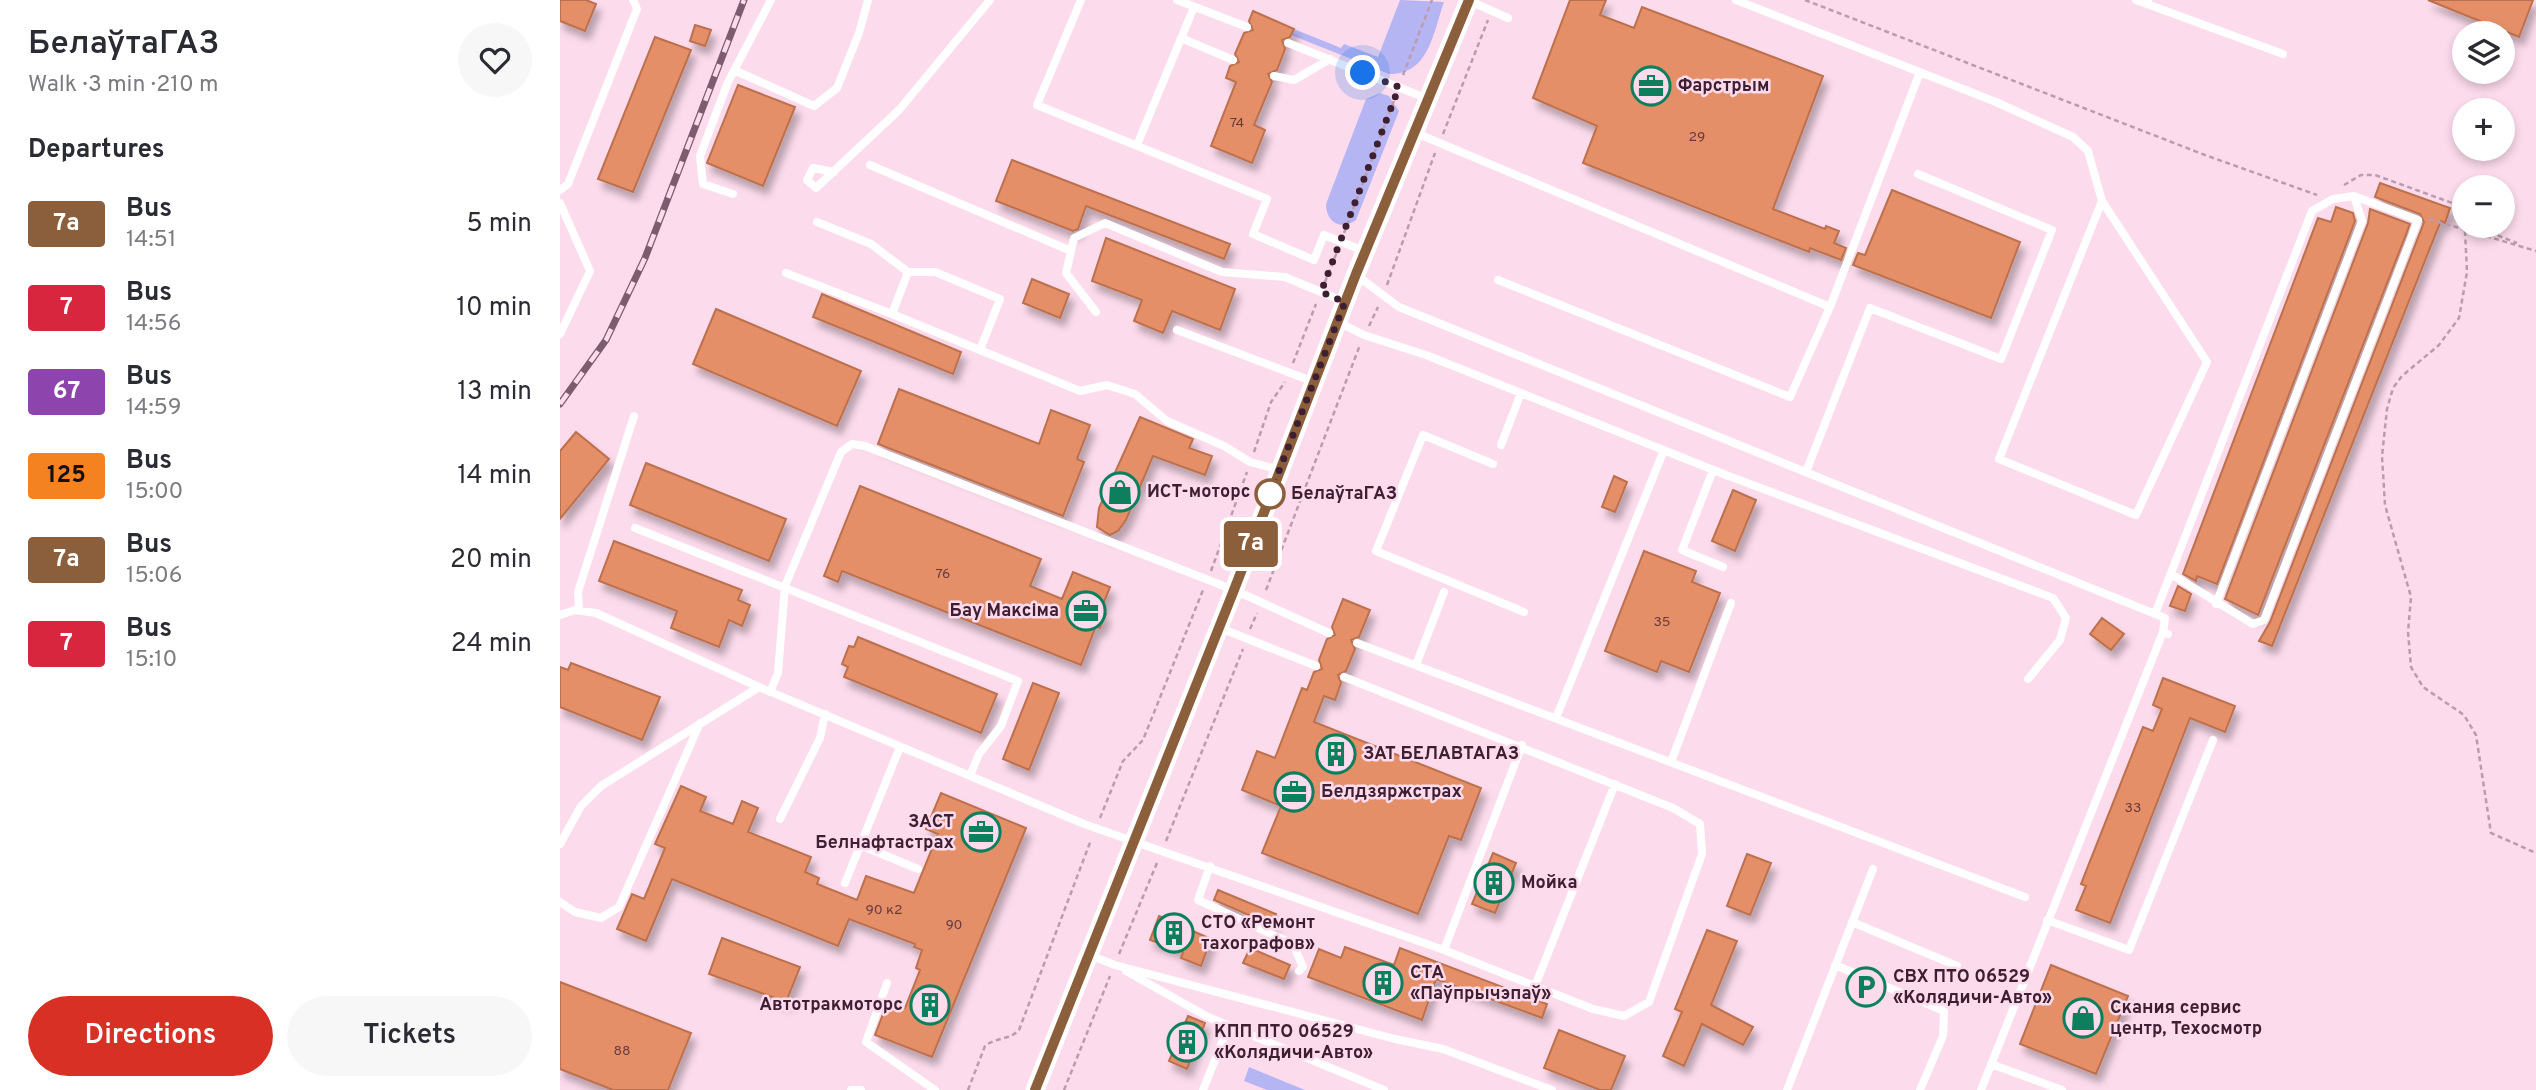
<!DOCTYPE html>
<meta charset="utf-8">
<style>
body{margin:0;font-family:Overpass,sans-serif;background:#f7f7f7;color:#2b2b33;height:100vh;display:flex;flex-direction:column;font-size:26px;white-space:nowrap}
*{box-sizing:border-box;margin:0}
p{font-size:23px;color:#7c7c81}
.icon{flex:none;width:38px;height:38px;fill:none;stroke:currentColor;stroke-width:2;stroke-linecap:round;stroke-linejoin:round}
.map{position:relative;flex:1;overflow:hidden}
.details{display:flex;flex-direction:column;background:#fff;width:560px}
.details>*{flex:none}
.badge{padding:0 14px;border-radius:5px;font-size:24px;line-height:46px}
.controls{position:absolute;left:1892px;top:21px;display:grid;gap:14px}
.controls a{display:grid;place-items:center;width:63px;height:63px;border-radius:50%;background:#fff;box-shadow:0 4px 10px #0003;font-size:35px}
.you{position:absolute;width:35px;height:35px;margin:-18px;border:5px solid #fff;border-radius:50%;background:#1a73e8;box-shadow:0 0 0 10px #1a73e833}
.map>.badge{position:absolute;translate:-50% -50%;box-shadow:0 0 0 4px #fff}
h2{padding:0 28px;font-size:26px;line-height:63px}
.round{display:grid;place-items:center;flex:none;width:74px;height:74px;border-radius:37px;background:#f7f7f7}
.headline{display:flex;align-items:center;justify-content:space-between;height:119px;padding:0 28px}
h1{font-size:33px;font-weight:600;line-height:52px}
.button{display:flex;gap:14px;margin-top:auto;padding:14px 28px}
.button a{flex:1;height:80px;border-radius:42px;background:#d93025;color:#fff;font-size:28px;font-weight:600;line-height:80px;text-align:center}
.button a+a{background:#f7f7f7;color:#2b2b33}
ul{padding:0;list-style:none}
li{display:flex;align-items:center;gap:21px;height:84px;padding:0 28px}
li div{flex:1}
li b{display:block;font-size:26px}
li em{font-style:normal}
li .badge{min-width:77px;font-weight:700;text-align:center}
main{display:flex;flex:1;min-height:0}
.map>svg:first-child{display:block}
.green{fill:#b6b5f3}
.building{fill:#e58f67;stroke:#bc704d;stroke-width:2;filter:url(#shadow)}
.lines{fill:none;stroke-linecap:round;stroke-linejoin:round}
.path{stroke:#bb9bac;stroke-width:2.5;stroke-dasharray:5 3.5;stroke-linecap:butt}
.service{stroke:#fff;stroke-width:8}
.tertiary{stroke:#fff;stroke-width:19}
.rail-casing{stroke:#7c5c6e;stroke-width:7}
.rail{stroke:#fcdbec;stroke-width:4.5;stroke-dasharray:13;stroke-linecap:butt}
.line-casing{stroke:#fff;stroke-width:16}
.line{stroke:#8b5e3c;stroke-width:10}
.walk{stroke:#3e1f31;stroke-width:7;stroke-dasharray:0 12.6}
.stop-dot{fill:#fff;stroke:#8b5e3c;stroke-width:3.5}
.labels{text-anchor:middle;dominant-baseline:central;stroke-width:5;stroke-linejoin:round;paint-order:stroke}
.number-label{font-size:14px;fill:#683b3e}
.poi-label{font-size:18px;font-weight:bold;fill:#3e1f31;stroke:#fcdbec;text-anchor:start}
.stop-label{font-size:18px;font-weight:bold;fill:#3e1f31;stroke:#fcdbec;text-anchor:start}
</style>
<main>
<section class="details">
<div class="headline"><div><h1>БелаўтаГАЗ</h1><p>Walk · 3 min · 210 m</p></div><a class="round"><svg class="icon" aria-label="heart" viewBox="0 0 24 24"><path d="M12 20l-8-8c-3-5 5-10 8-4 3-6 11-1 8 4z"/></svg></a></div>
<h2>Departures</h2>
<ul>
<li><span class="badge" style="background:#8b5e3c;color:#fff">7а</span><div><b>Bus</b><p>14:51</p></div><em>5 min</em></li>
<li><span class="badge" style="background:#d7263d;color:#fff">7</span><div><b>Bus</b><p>14:56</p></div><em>10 min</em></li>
<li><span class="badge" style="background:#8e44ad;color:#fff">67</span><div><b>Bus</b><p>14:59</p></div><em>13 min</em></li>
<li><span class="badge" style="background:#f58220;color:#111">125</span><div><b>Bus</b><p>15:00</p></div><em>14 min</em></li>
<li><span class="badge" style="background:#8b5e3c;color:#fff">7а</span><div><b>Bus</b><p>15:06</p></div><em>20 min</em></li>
<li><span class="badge" style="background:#d7263d;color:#fff">7</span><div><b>Bus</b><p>15:10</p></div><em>24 min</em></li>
</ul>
<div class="button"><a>Directions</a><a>Tickets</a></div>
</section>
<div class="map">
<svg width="1976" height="1090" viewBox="0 0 1976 1090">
<defs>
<filter id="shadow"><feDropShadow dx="4.5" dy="8" stdDeviation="3.5" flood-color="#0004"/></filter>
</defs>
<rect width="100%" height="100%" fill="#fcdbec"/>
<path class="green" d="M840 0 884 2C873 33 869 75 829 74L731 35 734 29 781 48 784 44 818 57Z
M820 93 829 96 839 111 796 220C780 231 766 222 766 204L806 99Z
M689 1067 745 1090H707L684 1081Z"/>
<path class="building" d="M0 0H26L36 4 25 31 0 21Z
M1010 0H1046L1040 15 1074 28 1082 7 1263 76 1213 209 1265 229 1266 226 1279 231 1274 243 1286 248 1281 260 1250 248 1249 252 1023 163 1037 126 973 98Z
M1868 0H1973L1959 37Z
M693 11 734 29 730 37 722 40 725 49 717 70 708 74 712 82 694 125 705 130 692 163 651 146 676 82 666 78 670 66 679 62 675 54 684 33 693 30 689 21Z
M135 25 151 30 145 46 130 41Z
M95 37 131 50 73 192 38 179Z
M178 85 235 107 203 186 147 163Z
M452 160 670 244 664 259 526 206 518 229 513 231 436 201Z
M1820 183 1890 208 1885 223 1881 221 1876 233 1712 646 1699 641 1710 622 1864 222 1860 214 1815 197Z
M1332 190 1460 242 1431 318 1293 265 1298 253 1305 255Z
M1776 207 1793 213 1795 221 1657 584 1637 576 1636 581 1623 574 1758 218 1771 222Z
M1810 209 1850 224 1698 615 1665 599 1808 223Z
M546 238 675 289 660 330 612 311 603 333 574 321 582 300 532 281Z
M472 279 509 294 500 318 463 303Z
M262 294 401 352 393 374 253 317Z
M156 309 301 371 277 426 133 364Z
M339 389 479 444 491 410 530 425 517 459 524 462 503 516 318 444Z
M580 417 633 439 629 448 652 456 645 475 593 456 566 520 558 531 550 535 537 527 539 508Z
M16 432 49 459 0 519V451Z
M86 463 226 519 209 561 70 505Z
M1054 476 1067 482 1055 512 1042 507Z
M300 486 481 559 470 586 502 599 513 572 550 587 540 612 546 614 540 628 536 626 521 665 282 571 278 582 264 576Z
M1173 490 1196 500 1175 551 1152 541Z
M54 541 182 590 178 600 190 605 182 626 169 620 159 647 111 628 117 611 39 581Z
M1084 551 1136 571 1132 582 1160 593 1129 672 1101 661 1097 672 1045 651Z
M1618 586 1631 594 1625 611 1610 606Z
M783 599 810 610 799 637 791 640 795 649 786 671 778 675 781 683 775 700 764 696 754 722 921 788 901 840 889 836 858 914 702 853 721 806 682 790 697 751 715 758 742 688 747 690 754 672 762 669 759 660 767 639 775 635 772 627Z
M1542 618 1564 634 1551 650 1530 634Z
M298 637 437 694 421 733 284 677 288 667 282 664 289 646 294 647Z
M11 663 100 697 82 740 0 707V667L8 670Z
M1603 678 1675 706 1665 732 1630 718 1550 923 1516 910 1526 886 1521 884 1583 727 1593 731 1602 709 1593 705Z
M473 683 499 693 469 770 443 759Z
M121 786 146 797 140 811 173 824 182 801 198 808 188 832 251 857 245 872 259 878 257 884 297 900 306 876 354 893 378 834 366 829 381 793 466 828 372 1057 315 1035 328 1001 345 1008 360 970 356 968 362 950 354 947 355 944 289 919 278 946 112 879 86 941 57 929 72 894 84 899 105 848 95 844Z
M933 853 956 863 935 913 912 904Z
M1187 854 1211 863 1190 915 1167 906Z
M658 890 716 914 712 925 654 900Z
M599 916 651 939 641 966 621 958 623 952 590 940Z
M1147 930 1177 941 1151 1005 1193 1027 1183 1045 1142 1024 1124 1066 1103 1056 1122 1012 1115 1009Z
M162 938 240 967 226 1002 149 974Z
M785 947 834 965 840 948 987 1004 982 1018 876 979 862 1020 748 977 759 949 781 958Z
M690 948 730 965 724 979 683 963Z
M1491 965 1568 996 1536 1074 1460 1044Z
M0 982 131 1033 108 1090H53L0 1069Z
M628 1016 645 1023 627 1069 609 1061Z
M999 1030 1065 1056 1051 1090H1040L984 1068Z"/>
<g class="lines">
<path class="path" d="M1245 0 1645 155 1757 195
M843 75 872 0
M883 134 928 20
M1784 185 1801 175H1815L1895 204 1904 219
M1869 219 1976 251
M1914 226 1957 243
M1905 231 1907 272 1899 318 1879 345 1842 376 1833 388 1827 409 1822 456 1825 505 1851 597 1848 632 1851 667 1863 687 1904 715 1916 735 1931 833 1976 853
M784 233 835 98
M765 282 777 252
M827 285 875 153
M809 326 818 307
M733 363 756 304
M694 452 711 402 725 382
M651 571 687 472
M706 590 800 345
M690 629 697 613
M540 818 563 761 583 740 643 590
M606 841 683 649
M559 954 597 863
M408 1090 425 1046C436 1037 450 1040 459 1030L531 840
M504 1090 550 976"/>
<path class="service" d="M521 0 477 105 707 199 693 234 754 260 764 235 804 251
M617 0 687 27
M1176 0 1436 102 1513 137 1528 151 1542 201 1647 362 1576 515 1439 459 1542 201
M1576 0 1587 4
M1588 0 1587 4 1723 54
M910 1 948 18
M621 38 673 60
M728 43 868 99
M174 70 254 106 277 88 299 33 308 0
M714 76 734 80 770 59
M856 133 1270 307 1360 72
M577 145 634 7
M310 165 511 251
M274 172 253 168 247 180 256 188 339 110 430 0
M0 190 8 184 77 9 73 0
M173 194 143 184 140 156 168 82 211 0
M0 203 30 271 0 334
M257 222 311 244 348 272
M226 273 332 314
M796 275 839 307 1605 618 1603 632 1608 634
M938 280 1230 397 1270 307
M536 312 506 273 514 238 545 223 662 272 725 277 785 302
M778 322 804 335 866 355 1166 475 1493 598 1506 618 1500 640 1468 679
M617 330 754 382
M420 350 440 299 375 272H348L332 314 520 391 547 385 575 394 607 421 664 446 690 462 720 470
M941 445 961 393
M933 464 863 435 816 551 964 612
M1153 470 1122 550 1163 567
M1246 472 1310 308 1441 359 1492 230 1358 174
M75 528 458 681 441 726 419 754 410 776
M1611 574 1693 624 1704 620 1858 220 1794 196
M19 610 18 592 74 416
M1595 614 1752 211 1773 199 1794 196 1802 221 1656 604
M0 615 15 610 36 613 199 687 524 824 884 950 1033 1009 1064 1016 1089 1002 1142 854 1140 824 1113 808 784 677
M660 628 756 666
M797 643 1465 897
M856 665 884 592
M210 692 218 673 225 586 281 452 292 444 305 446 674 590 769 633
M996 718 1104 450
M1111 762 1171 603
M220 819 260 738 265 714
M0 844 21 806 41 786 199 687
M300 845 358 869
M650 866 638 900 733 944 743 967 739 971
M285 883 340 747
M0 902 15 912 41 918 59 907 140 723
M1487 920 1569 950 1653 740
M1292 922 1397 966
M884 950 962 745
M529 955 555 965 835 1039 883 1049 992 1090
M1275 965 1384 1011 1383 1036 1360 1090
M566 971 648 1017 824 1090
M327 983 306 1042 375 1090
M975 986 1055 784
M1431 1064 1502 1090
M291 1090H301
M643 1090 669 1025
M1227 1090 1313 869
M1421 1090 1603 632"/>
<path class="tertiary" d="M475 1090 674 590 796 274 909 0"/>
<g class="rail-casing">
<path id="rail" d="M0 404 46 340 85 258 184 0"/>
</g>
<use href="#rail" class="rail"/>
</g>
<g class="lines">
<g class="line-casing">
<path id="line" d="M475 1090 674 590 796 274 909 0"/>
</g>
<use href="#line" class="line"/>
<path class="walk" d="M710 494 785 302 761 292 839 87 803 73"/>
</g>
<defs>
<g id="office-ring" transform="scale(2.0125)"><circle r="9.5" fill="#fcdbec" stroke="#0d7f5d" stroke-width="1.5"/><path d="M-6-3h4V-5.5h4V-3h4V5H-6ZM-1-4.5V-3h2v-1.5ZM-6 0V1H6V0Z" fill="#0d7f5d"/></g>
<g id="shop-ring" transform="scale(2.0125)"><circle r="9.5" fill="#fcdbec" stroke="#0d7f5d" stroke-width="1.5"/><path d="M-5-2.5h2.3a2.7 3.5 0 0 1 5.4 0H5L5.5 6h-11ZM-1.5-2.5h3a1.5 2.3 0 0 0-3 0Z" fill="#0d7f5d"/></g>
<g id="building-ring" transform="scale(2.0125)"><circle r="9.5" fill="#fcdbec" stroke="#0d7f5d" stroke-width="1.5"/><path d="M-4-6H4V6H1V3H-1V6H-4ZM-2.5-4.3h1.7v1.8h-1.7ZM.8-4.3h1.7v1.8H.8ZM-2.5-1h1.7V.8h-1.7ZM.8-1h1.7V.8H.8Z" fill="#0d7f5d"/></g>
<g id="parking-ring" transform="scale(2.0125)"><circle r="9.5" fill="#fcdbec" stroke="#0d7f5d" stroke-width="1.5"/><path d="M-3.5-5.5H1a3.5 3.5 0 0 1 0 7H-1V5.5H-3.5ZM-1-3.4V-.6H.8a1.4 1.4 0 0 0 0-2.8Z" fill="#0d7f5d"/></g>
</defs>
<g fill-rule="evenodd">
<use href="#office-ring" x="1091" y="86"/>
<use href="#shop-ring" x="560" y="492"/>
<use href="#office-ring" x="526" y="611"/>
<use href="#building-ring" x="776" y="754"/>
<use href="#office-ring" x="734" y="792"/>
<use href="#office-ring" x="421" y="832"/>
<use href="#building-ring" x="934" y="883"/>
<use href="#building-ring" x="614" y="933"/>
<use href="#building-ring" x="823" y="983"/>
<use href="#parking-ring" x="1306" y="987"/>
<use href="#building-ring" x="370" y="1005"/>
<use href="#shop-ring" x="1523" y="1018"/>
<use href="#building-ring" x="627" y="1042"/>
</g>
<circle class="stop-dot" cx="710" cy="494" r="14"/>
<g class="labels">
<g class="number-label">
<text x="677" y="123">74</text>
<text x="1137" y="137">29</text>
<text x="383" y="574">76</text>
<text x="1102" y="622">35</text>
<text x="1573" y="808">33</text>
<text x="324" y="910">90 к2</text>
<text x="394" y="925">90</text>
<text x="62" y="1051">88</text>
</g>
<g class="poi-label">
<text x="1118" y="86">Фарстрым</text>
<text x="587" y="492">ИСТ-моторс</text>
<text x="499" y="611" text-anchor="end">Бау Максіма</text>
<text x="803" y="754">ЗАТ БЕЛАВТАГАЗ</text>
<text x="761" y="792">Белдзяржстрах</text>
<text x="394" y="822" text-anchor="end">ЗАСТ<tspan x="394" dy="21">Белнафтастрах</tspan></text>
<text x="961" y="883">Мойка</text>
<text x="641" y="923">СТО «Ремонт<tspan x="641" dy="21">тахографов»</tspan></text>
<text x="850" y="973">СТА<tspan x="850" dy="21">«Паўпрычэпаў»</tspan></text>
<text x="1333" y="977">СВХ ПТО 06529<tspan x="1333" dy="21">«Колядичи-Авто»</tspan></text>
<text x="343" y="1005" text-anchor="end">Автотракмоторс</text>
<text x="1550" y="1008">Скания сервис<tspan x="1550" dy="21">центр, Техосмотр</tspan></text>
<text x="654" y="1032">КПП ПТО 06529<tspan x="654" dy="21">«Колядичи-Авто»</tspan></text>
</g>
<g class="stop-label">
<text x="731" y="494">БелаўтаГАЗ</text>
</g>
</g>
</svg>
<div class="controls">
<a><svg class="icon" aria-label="layers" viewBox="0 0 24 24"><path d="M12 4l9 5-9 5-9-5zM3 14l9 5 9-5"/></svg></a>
<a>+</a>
<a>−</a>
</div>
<div class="you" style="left:803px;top:73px"></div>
<b class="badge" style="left:691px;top:544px;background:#8b5e3c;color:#fff">7а</b>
</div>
</main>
